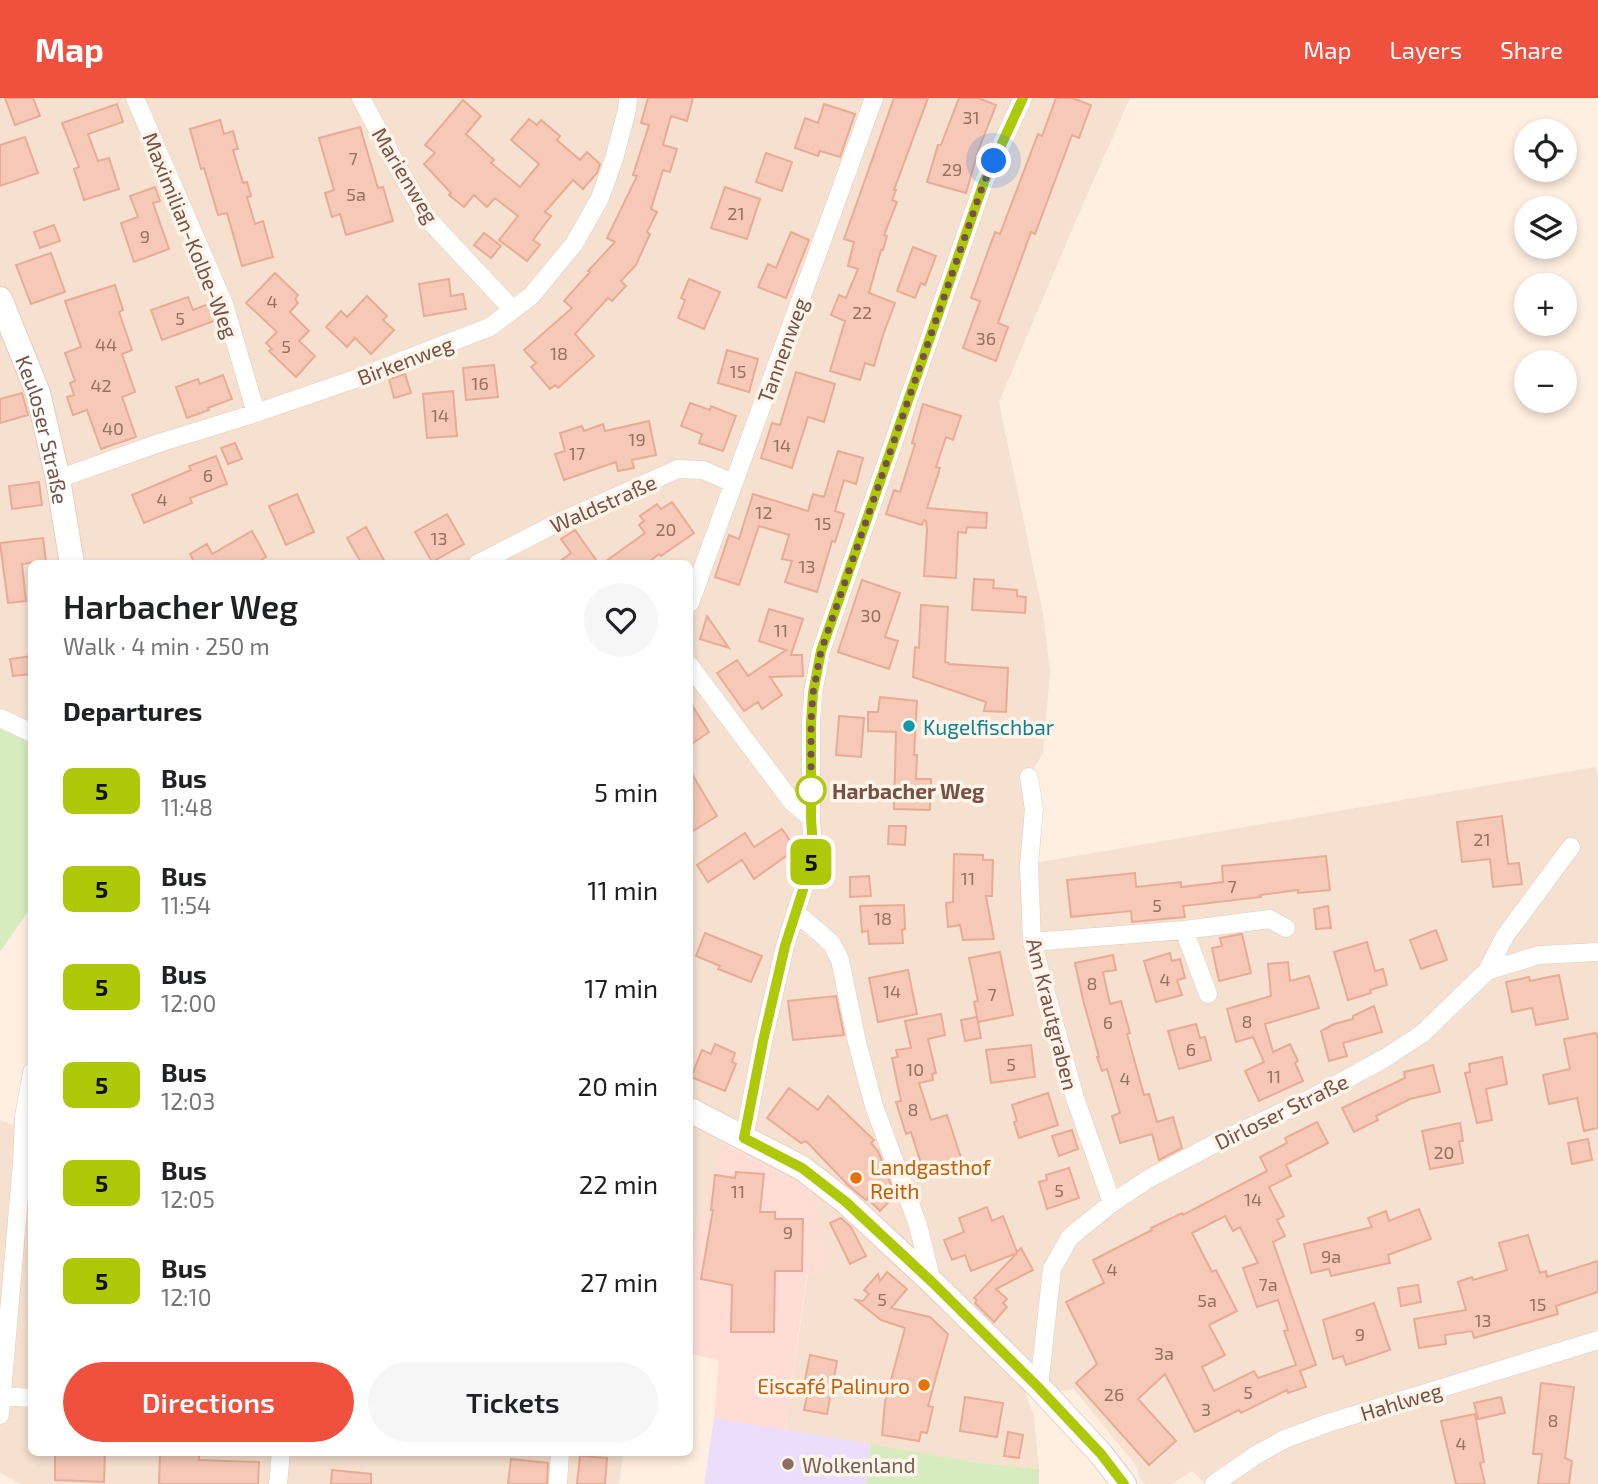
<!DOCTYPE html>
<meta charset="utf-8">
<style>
body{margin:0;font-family:"Exo 2",sans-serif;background:#f6f6f6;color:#202124;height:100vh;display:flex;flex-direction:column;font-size:26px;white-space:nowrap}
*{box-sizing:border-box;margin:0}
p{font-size:23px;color:#757577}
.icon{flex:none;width:38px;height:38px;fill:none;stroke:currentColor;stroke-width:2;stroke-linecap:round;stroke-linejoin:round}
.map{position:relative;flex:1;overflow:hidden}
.sheet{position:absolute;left:28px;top:462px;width:665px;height:896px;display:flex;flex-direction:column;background:#fff;border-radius:10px;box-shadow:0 4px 10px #0003}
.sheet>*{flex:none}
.badge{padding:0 14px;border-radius:10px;font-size:24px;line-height:46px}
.buttons{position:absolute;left:1514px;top:21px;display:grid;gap:14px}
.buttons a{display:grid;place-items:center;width:63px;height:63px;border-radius:50%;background:#fff;box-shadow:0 4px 10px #0003;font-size:35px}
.you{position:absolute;width:35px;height:35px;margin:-18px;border:5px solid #fff;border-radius:50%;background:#1a73e8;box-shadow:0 0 0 10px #1a73e833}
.map>.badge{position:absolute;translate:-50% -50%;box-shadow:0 0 0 4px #fff}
h2{padding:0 35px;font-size:26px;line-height:63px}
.round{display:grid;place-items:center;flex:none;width:74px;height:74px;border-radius:37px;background:#f6f6f6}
.summary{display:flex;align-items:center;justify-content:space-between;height:119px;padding:0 35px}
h1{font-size:33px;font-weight:600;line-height:52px}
.action{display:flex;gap:14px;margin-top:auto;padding:14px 35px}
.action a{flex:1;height:80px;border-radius:42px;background:#ef513e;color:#fff;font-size:28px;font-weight:600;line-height:80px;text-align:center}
.action a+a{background:#f6f6f6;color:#202124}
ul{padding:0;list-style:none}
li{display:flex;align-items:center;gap:21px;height:98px;padding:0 35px}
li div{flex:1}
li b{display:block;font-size:26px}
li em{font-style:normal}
li .badge{min-width:77px;font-weight:700;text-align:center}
header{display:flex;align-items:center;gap:42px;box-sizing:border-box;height:98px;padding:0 35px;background:#ef513e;color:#fff}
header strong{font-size:33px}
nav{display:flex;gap:38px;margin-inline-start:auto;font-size:24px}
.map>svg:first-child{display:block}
.residential{fill:#f6e0cf}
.commercial{fill:#ffdcd4}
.education{fill:#ecdefa}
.green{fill:#d6ecbf}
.building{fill:#f5c8b7;stroke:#e8ac96;stroke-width:2;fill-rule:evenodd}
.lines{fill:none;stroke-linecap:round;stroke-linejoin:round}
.street-casing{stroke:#e4ccbf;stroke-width:19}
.secondary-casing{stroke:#eaccbc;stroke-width:26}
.street{stroke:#fff;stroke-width:18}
.secondary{stroke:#fff;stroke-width:24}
.line-casing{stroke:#fff;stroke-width:16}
.line{stroke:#aec90a;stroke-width:10}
.walk{stroke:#765246;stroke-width:7;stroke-dasharray:0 12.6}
.culture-dot{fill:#0f9aa8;stroke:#fff4e9;stroke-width:2.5}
.stop-dot{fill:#fff;stroke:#aec90a;stroke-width:3.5}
.food-dot{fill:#e8710a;stroke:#fff4e9;stroke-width:2.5}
.education-dot{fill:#8d6e63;stroke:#fff4e9;stroke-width:2.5}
.labels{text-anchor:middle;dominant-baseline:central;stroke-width:7;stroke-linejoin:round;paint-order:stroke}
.number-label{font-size:18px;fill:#967062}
.street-label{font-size:21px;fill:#765246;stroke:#fff4e9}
.culture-label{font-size:21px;fill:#0d838f;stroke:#fff4e9;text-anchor:start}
.stop-label{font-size:21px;font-weight:bold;fill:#765246;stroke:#fff4e9;text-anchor:start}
.food-label{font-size:21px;fill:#c56008;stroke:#fff4e9;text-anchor:start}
.education-label{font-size:21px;fill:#785e54;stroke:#fff4e9;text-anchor:start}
</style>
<header>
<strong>Map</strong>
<nav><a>Map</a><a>Layers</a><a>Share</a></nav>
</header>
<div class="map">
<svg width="1598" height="1386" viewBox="0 0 1598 1386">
<rect width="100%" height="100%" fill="#feefe1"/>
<path class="residential" d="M0 0H1130L1080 113 999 304 1043 516 1050 573 1043 655 1029 679V766L1595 669 1598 677V1386H1206L1192 1373 1172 1386H1145L1139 1379 1137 1369 1073 1290 1070 1292 1025 1295 1034 1318 1039 1371 971 1364 785 1332 808 1176 827 1172 810 1091 724 1045 690 1163V466H32L31 627 0 613Z
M31 958 32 1354 623 1355 619 1386H21L0 1375V1022L13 1027Z"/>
<path class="commercial" d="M723 1045 810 1091 828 1173 807 1176 785 1332 714 1320 719 1262 690 1256V1163Z"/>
<path class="education" d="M714 1320 871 1346 866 1386H704Z"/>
<path class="green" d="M0 630 31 644 32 818 27 815 0 854Z
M871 1346 971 1364 1039 1371V1386H866Z"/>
<path class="building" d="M5 0H33L40 18 15 27Z
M648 0H693L687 23 671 18 663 47 677 51 670 74 663 72 651 111 657 114 647 134 650 136 636 167 621 183 626 188 612 203 608 200 575 236 594 258 558 290 555 287 550 291 531 269 536 265 524 252 572 210 564 203 590 174 588 173 615 144 607 140 637 78 633 77 649 27 641 25Z
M894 0H928L894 92H896L892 102 897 104 884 137 887 138 883 152H881L869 195 895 205 883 237 874 268 865 265 860 282 830 273 845 223 831 217 839 197 846 200 858 171 848 168 854 144 844 141Z
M959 0H978L996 7 978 53 966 95 927 84 938 47H941Z
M1056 0H1072L1091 7 1079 40 1072 37 1035 136 1031 134 998 225 1008 229 996 263 963 250 980 203 971 200 995 134 1000 136 1038 36 1042 38Z
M463 2 481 18 466 36 494 62 491 65 520 89 539 66 511 42 529 21 537 27 541 22 560 38 557 42 580 62 587 54 600 66 597 75 583 91 573 82 545 114 551 118 533 142 540 147 527 163 499 142 518 118 495 100 487 109 474 97 464 109 449 97 451 95 424 66 435 55 425 47Z
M117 6 123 24 88 36 98 63 109 60 119 91 84 102 74 71 79 69 62 25Z
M824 6 855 16 840 59 820 53 818 58 795 50 805 20 818 25Z
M220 22 224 36 233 33 238 51 233 52 243 85 247 84 251 98 247 99 255 126 263 123 273 159 242 168 227 115 218 117 204 70 201 71 190 31Z
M360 29 378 90 383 89 393 123 346 137 340 116 332 119 325 95 334 92 319 40Z
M25 39 38 75 0 88V47Z
M766 55 792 64 782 93 756 84Z
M155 89 160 103 153 105 169 151 134 164 121 125 138 119 130 98Z
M725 89 760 101 747 141 711 130Z
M54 127 60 143 40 150 34 134Z
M791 134 809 142 786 200 758 189 768 166 776 170Z
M484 135 501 148 491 160 474 147Z
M913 149 936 158 925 187 921 185 915 200 897 193Z
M51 155 65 194 31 206 16 167Z
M275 175 298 197 295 201 298 205 290 214 309 233 299 243 315 258 296 279 269 253 272 251 266 245 277 234 246 205Z
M449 181 451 198 463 196 466 211 424 218 419 186Z
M689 181 720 194 704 231 678 220 685 202 681 200Z
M115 187 123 212 119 214 132 252 122 256 135 294 122 299 136 339 101 351 87 312 73 317 67 299 74 297 70 285 75 283 65 255 81 249 65 203Z
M367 198 387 218 383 222 394 232 371 256 355 240 347 249 326 229 341 213 347 219Z
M188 199 193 212 211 205 217 222 162 242 151 212Z
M727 252 758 261 749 294 718 285Z
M494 267 498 299 466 302 463 270Z
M796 274 835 286 824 324 808 319 792 370 761 360 772 325 780 327Z
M405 276 411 295 394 300 389 281Z
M223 277 232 301 208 310 209 312 187 320 176 289 198 281 200 286Z
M453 293 457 338 427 340 423 296Z
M22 295 28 317 0 325V301Z
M690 305 710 312 711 308 736 318 723 353 699 345 702 336 681 328Z
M923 306 961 318 953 342 946 339 936 369 940 370 927 410 987 415 986 430 967 429 966 435 958 434 956 480 924 478 927 432 926 423 924 422 922 427 886 416 894 392 900 394 915 346 912 345Z
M649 323 656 357 632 362 634 370 618 373 616 364 564 382 555 356 565 353 560 335 582 328 584 333 603 326 605 333Z
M235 345 242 361 228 366 221 350Z
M838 353 863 360 856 386 844 382 835 413 844 416 835 444 832 443 817 494 785 484 792 463 782 461 789 437 759 428 739 487 715 479 729 437 739 441 753 396 808 413 813 396 824 399Z
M216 358 227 386 190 400 192 405 144 425 132 397 191 372 189 368Z
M39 384 42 407 12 411 9 388Z
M297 396 314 434 286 447 269 408Z
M672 404 694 435 661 458 659 456 646 466H602L645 435 639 427 644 423 640 418 657 406 661 411Z
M447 416 464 446 432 464 415 434Z
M366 429 386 466H362L347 440Z
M575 432 599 466H556L571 455 561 441Z
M252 433 266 459 255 466H195L190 456 207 446 212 456Z
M43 440 46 463 22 466 26 503 8 505 0 445Z
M974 481 994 482 993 490 1017 492V498L1026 499 1025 515 972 512Z
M862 482 900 495 885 539 898 543 889 571 838 554Z
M921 507 948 509 945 564 949 565V566L1008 570 1006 614 984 613 986 604 913 579 915 549 919 550Z
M769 511 803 521 791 557H802L803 578 770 579 782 597 762 611 758 604 744 613 717 575 737 562 748 578 786 552 759 543Z
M707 518 729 550 700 541Z
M32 558V576L13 578 10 561Z
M880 599 917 603 914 657H917L916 681H931L930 712 894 711 896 634 868 633V614H878Z
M690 604 709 634 690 647Z
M839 618 864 620 861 659 836 657Z
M690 673 717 718 690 735Z
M1502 718 1508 766 1519 765 1522 786 1493 789 1490 761 1462 764 1457 724Z
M889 728H906L905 747 888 746Z
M782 731 796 751 754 781 742 762 708 784 697 767 745 735 754 749Z
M954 756 983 757V762H993L992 798H986L994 841 963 842 960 827 948 829 946 805 953 804Z
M1326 758 1330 792 1298 795V792L1260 797 1261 799 1183 808 1185 819 1132 824 1131 813 1071 819 1067 782 1135 775 1136 789 1181 784V789L1223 784 1222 768Z
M869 778 871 798 850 799V779Z
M904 807 905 831 902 832 903 845 869 846 868 833 862 834 860 808Z
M1328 808 1331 830 1316 831 1314 811Z
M1436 832 1447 862 1421 871 1410 842Z
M705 835 762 858 751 884 718 871 720 868 696 858Z
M1242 836 1251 875 1219 883 1212 850 1222 848 1220 840Z
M1367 844 1375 873 1383 871 1387 887 1370 892 1371 895 1348 902 1334 854Z
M1000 854 1013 917 978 924 974 904 978 903 969 860Z
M1170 855 1172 863 1180 861 1185 880 1177 882 1182 897 1156 904 1144 863Z
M1113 857 1116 872 1103 874 1110 906 1121 903 1130 935 1127 936 1144 997 1149 996 1157 1024 1173 1019 1182 1050 1159 1062 1152 1036 1120 1045 1112 1018 1120 1015 1107 971 1102 973 1097 959H1099L1083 902 1075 865Z
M1288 864 1290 883 1309 878 1319 910 1265 926 1273 954 1290 946 1298 963 1295 965 1303 983 1259 1003 1245 973 1264 964 1253 939 1236 944 1227 911 1271 898 1268 866Z
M908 872 917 916 878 924 869 880Z
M1559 877 1568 921 1536 927 1532 910 1512 914 1506 884 1529 879 1530 883Z
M836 898 844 937 793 942 788 903Z
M1374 908 1382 934 1343 945 1347 958 1329 963 1321 933 1334 926 1353 921V918Z
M941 916 945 937 928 941 936 975 932 976 933 982 919 985 931 1022 947 1017 964 1069 926 1081 911 1034 906 1036 896 1004 901 1003 892 960 898 959 896 952 911 950 905 923Z
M977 919 981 940 965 943 961 922Z
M1196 926 1200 940 1205 939 1211 962 1179 971 1168 933Z
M1596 935 1598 942V1030L1584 1033 1577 1000 1549 1006 1543 977 1570 971 1564 941Z
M715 946 735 955 732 964 736 966 725 993 691 979 702 952 711 956Z
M1031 947 1035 979 991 985 986 952Z
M1502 959 1507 986 1486 991 1492 1022 1477 1025 1465 975 1470 974 1469 966Z
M1433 967 1440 994 1410 1001 1376 1018 1378 1022 1354 1034 1342 1010 1405 980 1404 974Z
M789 990 818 1012 828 998 874 1042 871 1045 878 1053 895 1097 880 1113 867 1100 866 1102 848 1087 806 1043 801 1045 767 1020Z
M1048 995 1058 1027 1019 1040 1014 1024 1017 1023 1012 1007Z
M1317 1024 1328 1045 1286 1067 1291 1078 1269 1089 1284 1118 1277 1122 1285 1138 1273 1144 1316 1267 1300 1273 1306 1289 1288 1295 1287 1292 1241 1315 1239 1312 1195 1334 1165 1276 1138 1301 1176 1343 1149 1367 1076 1285 1097 1266 1066 1204 1104 1185 1093 1162 1152 1132 1151 1130 1182 1115 1183 1117 1267 1073 1260 1059 1287 1045 1285 1040ZM1225 1118 1233 1133 1240 1129 1258 1165 1243 1170 1257 1209 1278 1202 1288 1232 1284 1233 1296 1267 1258 1280 1254 1273 1214 1293 1202 1269 1225 1257 1209 1227 1237 1213 1216 1172 1212 1174 1192 1135Z
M1460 1025 1463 1043H1459L1463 1065 1430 1071 1422 1033Z
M1072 1032 1078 1051 1059 1058 1052 1038Z
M1588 1041 1592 1062 1572 1066 1568 1045Z
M1069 1070 1079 1100 1047 1111 1039 1084 1047 1082 1046 1077Z
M736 1074 764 1076 760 1114H775V1121H803L802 1173H775L774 1234H731L732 1187 701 1181 713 1112H711L715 1077 735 1080Z
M987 1109 992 1123 1003 1118 1017 1154 1021 1150 1033 1172 996 1191 1007 1201 1003 1205 1007 1209 994 1224 975 1205 977 1202 974 1200 1017 1155 971 1173 965 1157 952 1162 944 1142 964 1134 959 1120Z
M1419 1111 1431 1141 1388 1157 1390 1165 1331 1178 1329 1171 1311 1175 1304 1146 1372 1129 1368 1120 1386 1113 1389 1123Z
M841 1120 851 1129 866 1158 850 1166 830 1125Z
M1528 1137 1540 1175 1546 1173 1547 1179 1598 1163V1194L1556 1208 1558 1216 1474 1240 1472 1233 1445 1237 1446 1246 1419 1250 1414 1221 1466 1212 1458 1184 1472 1179 1473 1182 1507 1172 1499 1145Z
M887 1174 907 1191 891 1210 930 1219 948 1236 928 1308 933 1309 927 1335 921 1334 919 1343 882 1337 885 1304 905 1230 881 1222 856 1202 863 1203 869 1196 864 1192 878 1176 880 1183Z
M1418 1187 1421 1204 1401 1208 1398 1190Z
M1374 1205 1390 1252 1346 1267 1343 1258 1333 1261 1323 1222Z
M810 1257 837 1263 827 1316 804 1312 807 1298 802 1297Z
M1541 1285 1574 1289 1565 1360 1572 1363 1569 1386H1538L1542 1356H1533Z
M965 1299 1003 1305 997 1339 960 1333Z
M1501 1299 1505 1315 1478 1321 1474 1305Z
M1475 1316 1484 1364 1480 1365 1485 1386H1456L1441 1323Z
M1008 1334 1023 1337 1019 1360 1004 1358Z
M55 1354H105L104 1384 55 1382Z
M160 1356 199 1357V1362L259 1364 258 1386H159Z
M580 1358 607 1360 605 1386H577Z
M511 1361 548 1365 547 1386H508Z
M332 1372 371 1376V1386H331Z"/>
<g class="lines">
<g class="street-casing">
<path id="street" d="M135 0 224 206 256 315
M361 0 396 66 427 120 513 212
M58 381 159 345 256 315 355 281 490 229 531 198 574 146 600 100 614 61 627 12 628 0
M477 466 557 425 678 371 703 372 733 385
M690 505 874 0
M690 568 792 704 811 720
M0 620 32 635
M1029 679 1034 711 1029 767 1032 844 1075 1000 1112 1105
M796 815 820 835 832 846 840 862 857 944 874 1008 918 1127 932 1184
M1184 832 1208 896
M1032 844 1184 832 1270 821 1286 830
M1487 873 1539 857 1598 854
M744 1040 763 943 785 848 811 767 813 751 811 720V625L813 595 821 553 984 84 1023 0
M1039 1289 1052 1171 1070 1139 1112 1105 1148 1081 1212 1047 1310 1001 1385 960 1423 935 1487 873 1505 838 1571 749
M0 1298 32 1300
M0 1317 22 1065 24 1019 32 974
M278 1386 281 1354
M558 1386 560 1354
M1214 1386 1256 1357 1285 1341 1328 1325 1598 1242"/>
</g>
<g class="secondary-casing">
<g id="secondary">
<path id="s1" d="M0 201 38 295 58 381 72 466"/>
<path d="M690 1012 802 1070 846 1104 932 1184 1039 1289 1101 1356 1124 1386"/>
</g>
</g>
<use href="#street" class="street"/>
<use href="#secondary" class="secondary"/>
</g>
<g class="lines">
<g class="line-casing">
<path id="line" d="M1023 0 984 84 821 553 813 595 811 625V720L813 751 811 767 785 848 763 943 744 1040 802 1070 846 1104 932 1184 1038 1289 1101 1356 1124 1386"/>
</g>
<use href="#line" class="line"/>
<path class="walk" d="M811 692V693V625L813 595 821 553 984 84 994 63"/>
</g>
<circle class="culture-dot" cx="909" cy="628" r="7"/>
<circle class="stop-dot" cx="811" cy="692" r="14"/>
<g class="food-dot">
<circle cx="856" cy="1080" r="7"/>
<circle cx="924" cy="1287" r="7"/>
</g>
<circle class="education-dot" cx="788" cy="1366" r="7"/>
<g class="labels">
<g class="number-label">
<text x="971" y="19">31</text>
<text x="353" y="60">7</text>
<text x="952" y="71">29</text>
<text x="356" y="96">5a</text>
<text x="736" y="115">21</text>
<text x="145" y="138">9</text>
<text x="272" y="203">4</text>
<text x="862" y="214">22</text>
<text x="180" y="220">5</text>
<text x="986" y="240">36</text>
<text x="106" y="246">44</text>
<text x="286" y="248">5</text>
<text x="559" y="255">18</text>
<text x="738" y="273">15</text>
<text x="480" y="285">16</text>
<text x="101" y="287">42</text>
<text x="440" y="317">14</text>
<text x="113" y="330">40</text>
<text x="637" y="341">19</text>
<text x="782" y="347">14</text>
<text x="577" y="355">17</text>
<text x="208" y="377">6</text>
<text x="162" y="401">4</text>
<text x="764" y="414">12</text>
<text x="823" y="425">15</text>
<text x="666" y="431">20</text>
<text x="439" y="440">13</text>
<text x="807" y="468">13</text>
<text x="871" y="517">30</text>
<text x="781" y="532">11</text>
<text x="1482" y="741">21</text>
<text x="968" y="780">11</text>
<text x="1232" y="788">7</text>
<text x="1157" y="807">5</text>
<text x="883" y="820">18</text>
<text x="1165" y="881">4</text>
<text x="1092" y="885">8</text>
<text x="892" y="893">14</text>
<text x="992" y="896">7</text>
<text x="1247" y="923">8</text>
<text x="1108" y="924">6</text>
<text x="1191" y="951">6</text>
<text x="1011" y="966">5</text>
<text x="915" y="971">10</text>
<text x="1274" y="978">11</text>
<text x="1125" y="980">4</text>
<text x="913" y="1011">8</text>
<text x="1444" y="1054">20</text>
<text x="1059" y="1092">5</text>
<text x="738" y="1093">11</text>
<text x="1253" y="1101">14</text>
<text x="788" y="1134">9</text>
<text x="1331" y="1158">9a</text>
<text x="1112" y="1171">4</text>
<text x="1268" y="1186">7a</text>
<text x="882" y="1201">5</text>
<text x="1207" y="1202">5a</text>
<text x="1538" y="1206">15</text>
<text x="1483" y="1222">13</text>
<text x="1360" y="1236">9</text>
<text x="1164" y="1255">3a</text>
<text x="1248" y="1294">5</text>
<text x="1114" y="1296">26</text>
<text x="1206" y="1311">3</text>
<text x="1553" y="1322">8</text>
<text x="1461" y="1345">4</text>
</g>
<g class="street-label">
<text transform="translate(406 77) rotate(59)">Marienweg</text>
<text transform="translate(191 137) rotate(68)">Maximilian-Kolbe-Weg</text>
<text transform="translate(782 252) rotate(-70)">Tannenweg</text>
<text transform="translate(405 262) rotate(-21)">Birkenweg</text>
<text stroke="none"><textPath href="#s1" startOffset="138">Keuloser Straße</textPath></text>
<text transform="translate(603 405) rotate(-24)">Waldstraße</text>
<text transform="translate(1053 916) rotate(76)">Am Krautgraben</text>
<text transform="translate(1281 1013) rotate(-26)">Dirloser Straße</text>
<text transform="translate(1401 1303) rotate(-17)">Hahlweg</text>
</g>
<g class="culture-label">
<text x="923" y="628">Kugelfischbar</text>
</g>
<g class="stop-label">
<text x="832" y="692">Harbacher Weg</text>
</g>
<g class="food-label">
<text x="870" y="1068">Landgasthof<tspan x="870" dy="24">Reith</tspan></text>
<text x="910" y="1287" text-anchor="end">Eiscafé Palinuro</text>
</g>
<g class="education-label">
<text x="802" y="1366">Wolkenland</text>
</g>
</g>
</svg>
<div class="buttons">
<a><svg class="icon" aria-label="locate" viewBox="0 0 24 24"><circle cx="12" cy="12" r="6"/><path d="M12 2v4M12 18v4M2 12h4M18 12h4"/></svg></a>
<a><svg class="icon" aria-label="layers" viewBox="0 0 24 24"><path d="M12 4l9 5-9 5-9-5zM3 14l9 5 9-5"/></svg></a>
<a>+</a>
<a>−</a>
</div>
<div class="you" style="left:994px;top:63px"></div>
<b class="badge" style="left:811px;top:764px;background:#aec90a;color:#111">5</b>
<section class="sheet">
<div class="summary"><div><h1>Harbacher Weg</h1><p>Walk · 4 min · 250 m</p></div><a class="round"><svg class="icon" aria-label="heart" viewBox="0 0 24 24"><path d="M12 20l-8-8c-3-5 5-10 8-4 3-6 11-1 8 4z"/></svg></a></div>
<h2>Departures</h2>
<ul>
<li><span class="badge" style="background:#aec90a;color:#111">5</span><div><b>Bus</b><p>11:48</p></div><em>5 min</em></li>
<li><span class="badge" style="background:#aec90a;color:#111">5</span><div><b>Bus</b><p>11:54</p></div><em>11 min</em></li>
<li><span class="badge" style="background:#aec90a;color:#111">5</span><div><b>Bus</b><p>12:00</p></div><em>17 min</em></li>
<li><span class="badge" style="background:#aec90a;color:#111">5</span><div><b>Bus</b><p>12:03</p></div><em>20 min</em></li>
<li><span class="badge" style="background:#aec90a;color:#111">5</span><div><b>Bus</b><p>12:05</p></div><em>22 min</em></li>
<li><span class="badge" style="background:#aec90a;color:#111">5</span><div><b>Bus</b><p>12:10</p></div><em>27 min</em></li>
</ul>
<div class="action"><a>Directions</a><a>Tickets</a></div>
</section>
</div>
